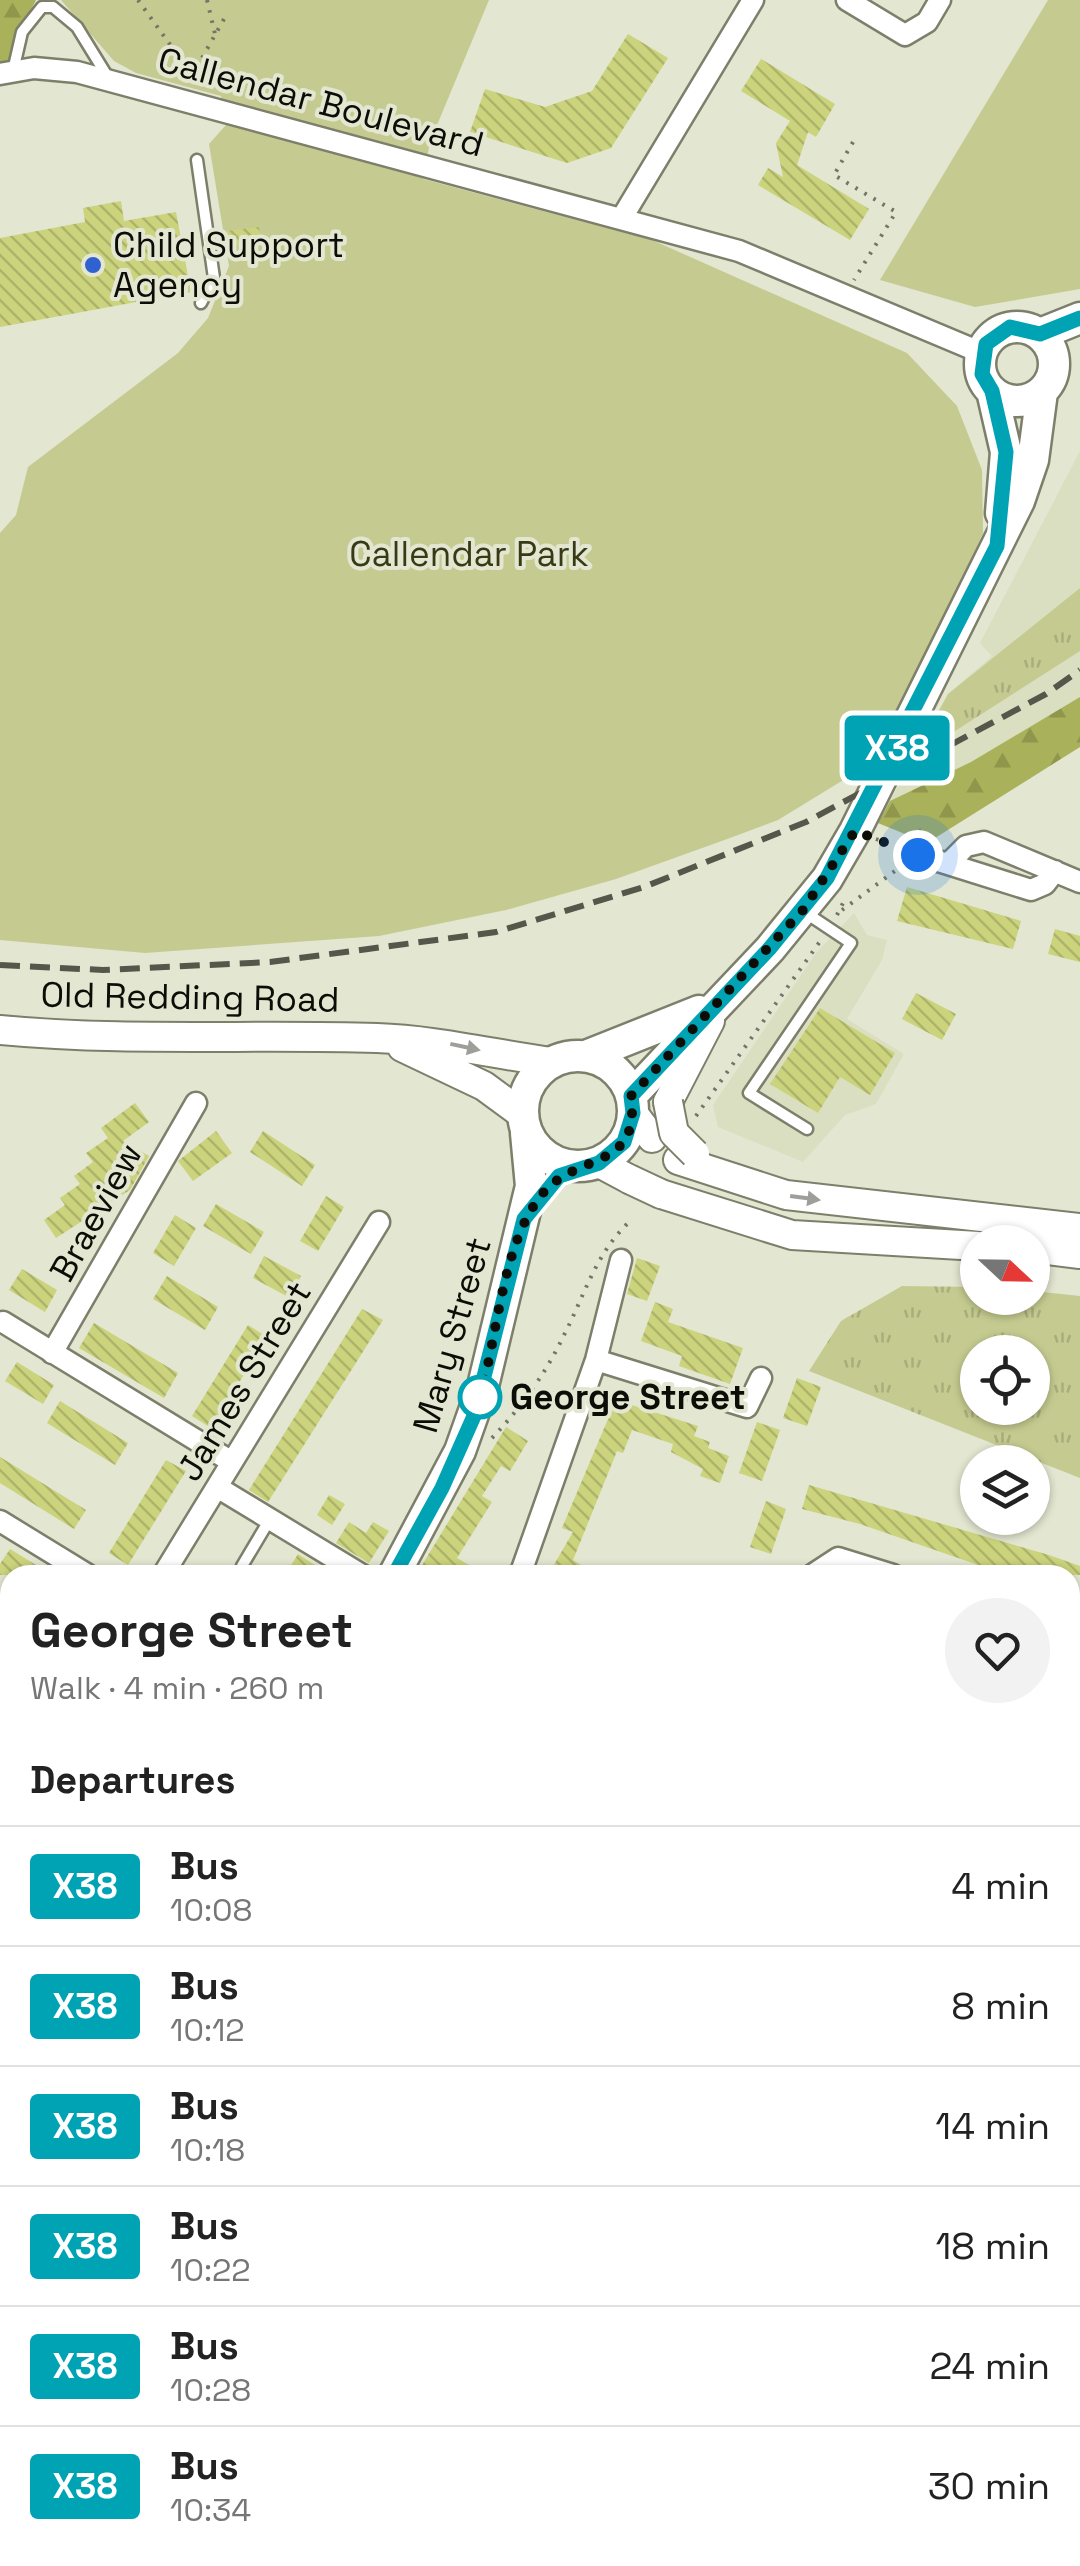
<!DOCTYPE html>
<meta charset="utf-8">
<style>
body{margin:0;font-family:"Space Grotesk",sans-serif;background:#f2f2f2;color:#222;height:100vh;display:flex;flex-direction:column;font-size:38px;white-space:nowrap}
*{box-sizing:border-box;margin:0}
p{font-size:32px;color:#767676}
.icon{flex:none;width:55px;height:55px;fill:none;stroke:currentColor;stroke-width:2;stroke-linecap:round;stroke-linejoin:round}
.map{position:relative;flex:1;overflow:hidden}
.side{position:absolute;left:0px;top:1565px;width:1080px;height:1002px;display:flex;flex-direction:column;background:#fff;border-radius:30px 30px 0 0;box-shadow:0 2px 8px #0004}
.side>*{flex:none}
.badge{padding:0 20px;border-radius:8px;font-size:35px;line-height:65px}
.needle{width:65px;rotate:112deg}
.fabs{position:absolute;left:960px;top:1225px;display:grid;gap:20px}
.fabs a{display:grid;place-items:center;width:90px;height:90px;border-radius:50%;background:#fff;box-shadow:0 2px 8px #0004;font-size:50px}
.you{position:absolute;width:50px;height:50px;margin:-25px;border:8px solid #fff;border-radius:50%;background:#1a73e8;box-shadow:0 0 0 15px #1a73e833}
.map>.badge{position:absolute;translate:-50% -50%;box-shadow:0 0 0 5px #fff}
h2{padding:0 30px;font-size:38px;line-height:90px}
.round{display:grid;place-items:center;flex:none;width:105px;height:105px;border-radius:52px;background:#f2f2f2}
.overview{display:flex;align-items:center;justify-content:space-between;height:170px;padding:0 30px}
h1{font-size:48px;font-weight:700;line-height:75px}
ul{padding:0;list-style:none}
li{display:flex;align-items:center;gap:30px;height:120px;padding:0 30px;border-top:2px solid #e0e0e0}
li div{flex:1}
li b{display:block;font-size:38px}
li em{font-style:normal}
li .badge{min-width:110px;font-weight:700;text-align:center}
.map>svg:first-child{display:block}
.built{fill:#dbdfc1}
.grass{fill:url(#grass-tufts);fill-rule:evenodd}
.forest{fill:url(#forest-firs)}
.park{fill:#c5cb90}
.building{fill:url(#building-back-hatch)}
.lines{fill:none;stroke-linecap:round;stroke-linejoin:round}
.lane-casing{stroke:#7d7f6b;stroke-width:15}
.street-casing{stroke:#7d7f6b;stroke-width:25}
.secondary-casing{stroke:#7d7f6b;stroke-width:32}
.primary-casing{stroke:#7d7f6b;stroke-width:35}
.path{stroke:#737567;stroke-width:4;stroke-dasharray:2.5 8;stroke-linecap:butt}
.lane{stroke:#fff;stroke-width:10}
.street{stroke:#fff;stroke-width:20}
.secondary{stroke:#fff;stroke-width:28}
.primary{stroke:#fff;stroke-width:30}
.rail{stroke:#55574b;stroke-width:6;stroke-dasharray:20 10;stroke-linecap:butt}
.secondary-bridge-casing{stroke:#7d7f6b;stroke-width:32;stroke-linecap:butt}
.secondary-bridge{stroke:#fff;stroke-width:28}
.oneway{fill:#9e9e9b}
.line-casing{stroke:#fff;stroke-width:22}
.line{stroke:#00a3b4;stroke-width:15}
.walk{stroke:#0c0d06;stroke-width:10;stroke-dasharray:0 18}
.poi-dot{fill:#2f61d0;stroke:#e3e6d0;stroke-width:4}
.stop-dot{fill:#fff;stroke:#00a3b4;stroke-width:5}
.labels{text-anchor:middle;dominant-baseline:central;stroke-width:8;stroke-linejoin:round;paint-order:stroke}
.street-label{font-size:35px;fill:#0c0d06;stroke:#e3e6d0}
.poi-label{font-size:35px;fill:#0c0d06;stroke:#e3e6d0;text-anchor:start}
.park-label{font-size:35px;fill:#373a14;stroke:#e3e6d0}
.stop-label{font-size:35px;font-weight:bold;fill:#0c0d06;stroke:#e3e6d0;text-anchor:start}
</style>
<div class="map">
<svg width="1080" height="2566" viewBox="0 0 1080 2566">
<defs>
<pattern id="grass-tufts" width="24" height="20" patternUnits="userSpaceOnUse" patternTransform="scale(2.5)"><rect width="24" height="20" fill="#c5cb90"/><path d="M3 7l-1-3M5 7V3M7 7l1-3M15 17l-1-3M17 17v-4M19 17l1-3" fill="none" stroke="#a8ad7b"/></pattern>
<pattern id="forest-firs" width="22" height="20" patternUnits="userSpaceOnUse" patternTransform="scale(2.5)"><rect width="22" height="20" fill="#a9b15a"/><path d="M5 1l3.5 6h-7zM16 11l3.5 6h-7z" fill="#90974d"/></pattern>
<pattern id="building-back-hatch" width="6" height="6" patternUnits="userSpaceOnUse" patternTransform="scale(2.5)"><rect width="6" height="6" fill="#cbd37c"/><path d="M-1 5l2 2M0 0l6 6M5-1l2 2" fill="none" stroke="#adb46a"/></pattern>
</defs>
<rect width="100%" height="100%" fill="#e3e6d0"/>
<path class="built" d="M1080 451V747L927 843 878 823 948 694 992 656 980 643Z
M854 913 867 935 887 940 882 960 847 1019 904 1054 876 1104 845 1115 803 1162 718 1127 713 1105 816 953Z"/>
<path class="grass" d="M1080 588V651L913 758 948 694Z
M902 1286 977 1287 978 1298H1032L1033 1291 1080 1296V1478L809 1371 841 1321ZM1032 1352V1408H978V1352Z
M1080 1775V2325L1070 2324V1806Z"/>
<path class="forest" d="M0 0H36L14 42 9 67 0 63Z
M1080 697V747L927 843 878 823 890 801 971 762Z"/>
<path class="park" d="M61 0H489L430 142 423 179 652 240 907 353 957 406 982 470 983 533 881 757 778 820 730 838 616 879 506 910 379 936 145 953 0 940V533L16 515 28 467 178 353 208 318 229 266 209 144 226 125 221 96 136 73 114 61Z
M1048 0H1080V289L975 307 880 280Z
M1070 2360 1080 2362V2566H911L912 2558H1070Z
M334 2558H825L824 2566H330Z"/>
<path class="building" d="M628 34 668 58 611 148 567 163 470 132 485 89 545 107 592 91Z
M761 59 835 104 816 137 808 132 797 165 869 209 850 240 758 185 768 168 783 177 776 143 790 121 741 91Z
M121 201 124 221 176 212 191 292 0 327V238L85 222 83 208Z
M259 227 260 244 228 246 227 231Z
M907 887 1021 921 1013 949 897 921Z
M1055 929 1080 936V962L1048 954Z
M916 993 956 1014 942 1040 902 1019Z
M820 1008 895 1053 870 1095 840 1077 818 1113 770 1084Z
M135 1103 149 1122 123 1141 149 1156 130 1190 56 1238 44 1220 65 1205 60 1198 80 1184 74 1176 93 1162 86 1153 108 1138 101 1128Z
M216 1131 232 1153 193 1181 178 1161Z
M263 1131 315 1165 302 1186 250 1152Z
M326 1196 344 1207 318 1251 300 1241Z
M216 1204 264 1232 251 1254 203 1226Z
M175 1215 196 1228 174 1266 153 1253Z
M264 1256 301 1276 290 1298 253 1278Z
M637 1258 660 1266 647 1301 627 1294Z
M22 1269 57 1290 45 1312 9 1290Z
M167 1276 218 1307 205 1330 153 1299Z
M655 1302 673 1309 668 1322 743 1348 730 1384 679 1366 682 1356 641 1341Z
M362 1309 383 1320 268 1502 249 1490Z
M94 1323 178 1373 164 1398 79 1348Z
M248 1325 267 1337 211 1428 192 1416Z
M17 1362 54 1385 43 1404 5 1381Z
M797 1378 821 1387 807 1426 783 1418Z
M616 1400 698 1426 694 1436 710 1442 708 1448 729 1456 720 1483 700 1476 703 1469 671 1452 673 1444 632 1430 623 1453 617 1451 573 1560 581 1565 575 1575H548L573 1532 562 1528Z
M60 1401 128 1443 115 1465 47 1423Z
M757 1422 780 1430 762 1481 739 1473Z
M506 1427 528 1441 510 1471 501 1466 482 1496 492 1502 457 1558 486 1575H457L440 1565 434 1575H416Z
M0 1457 86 1510 74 1529 0 1483Z
M166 1460 186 1471 128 1565 109 1553Z
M809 1485 1049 1555 1080 1566V1575H1007L860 1524 802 1509Z
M329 1495 345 1504 332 1525 317 1515Z
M766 1501 786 1509 771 1554 750 1547Z
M349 1522 366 1533 373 1522 389 1531 369 1563 336 1543Z
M10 1549 52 1575H0V1564Z
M298 1554 321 1569 336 1575H285Z"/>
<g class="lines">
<g class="lane-casing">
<path id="lane" d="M13 71 22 32 42 7H53L77 27 109 79
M197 160 214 278 201 303
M806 913 851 943 749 1093 807 1129
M242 1575V1566L270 1519"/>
</g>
<g class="street-casing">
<path id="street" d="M847 0 905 35 927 22 940 0
M0 74 34 68 77 72 739 251 982 353
M623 216 753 0
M918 855 948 864 966 846 984 842 1080 882
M948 864 1031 890 1045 884 1055 871
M3 1322 232 1462
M52 1353 196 1103
M596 1360 747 1407 761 1378
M217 1487 362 1575
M0 1521 88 1575
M163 1575 379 1222
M520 1575 596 1360 621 1260
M812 1575 838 1558 893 1575
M1070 1631 1080 1634
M0 1845 10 1829
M0 2508 10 2514
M81 2558 96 2566
M169 2566 172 2558"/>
</g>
<g class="secondary-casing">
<path id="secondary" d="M0 1030C125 1042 251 1034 377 1038 436 1040 493 1054 552 1062
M402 1047 484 1086 522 1114
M668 1102 710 1021
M633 1113 652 1138
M678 1160 786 1195 1080 1228
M599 1163 629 1179
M661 1194 792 1235 978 1246
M1032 1248 1080 1254
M0 1810 10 1817"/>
</g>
<g class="primary-casing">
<path id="primary" d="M980 364a37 37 0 1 1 74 0a37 37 0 1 1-74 0Z
M1040 334 1080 318
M992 391 1006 452 1001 513
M523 1111a55 55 0 1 1 110 0a55 55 0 1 1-110 0Z
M586 1056 699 1011
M631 1096 770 949 827 879 855 831 1019 501 1033 460 1042 392
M394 1575 460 1451 483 1386 531 1186 526 1133
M0 2224 10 2207"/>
</g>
<path class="path" d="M138 0 199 85
M207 0 215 34
M211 88 202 58 224 19
M853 142 834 175 896 212 854 280
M876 839 900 848
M842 910 903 865
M837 915 846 897
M696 1116 821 940
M531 1390 565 1395
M492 1438C520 1409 546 1373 563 1337 584 1297 594 1257 627 1224
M0 1781 10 1778
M0 1995 10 1978
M895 2558 896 2566
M474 2566 478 2558"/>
<use href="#lane" class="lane"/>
<use href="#street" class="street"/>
<use href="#secondary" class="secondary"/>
<use href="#primary" class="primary"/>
<path class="rail" d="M0 965 103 970 270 962 496 932 644 887 806 822 1046 694 1080 670"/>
<g class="secondary-bridge-casing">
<path id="secondary-bridge" d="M668 1102 674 1133 695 1154
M629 1179 661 1194"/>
</g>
<use href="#secondary-bridge" class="secondary-bridge"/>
</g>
<defs><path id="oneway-solid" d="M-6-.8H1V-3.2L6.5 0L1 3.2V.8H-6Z" transform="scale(2.5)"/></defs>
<g class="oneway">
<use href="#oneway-solid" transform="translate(465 1047) rotate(12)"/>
<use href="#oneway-solid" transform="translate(805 1198) rotate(8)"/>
</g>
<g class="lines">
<g class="line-casing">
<path id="line" d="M394 1575 442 1488 474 1416 524 1219 559 1176 599 1163 624 1142 633 1113 631 1096 770 948 827 878 997 546 1006 452 992 391 982 374 986 344 1010 327 1040 334 1080 318"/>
</g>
<use href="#line" class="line"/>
<path class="walk" d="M480 1397C498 1335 502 1242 543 1193 578 1152 641 1171 631 1096L803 910 855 831 918 855"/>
</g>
<circle class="poi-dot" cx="93" cy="265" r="10"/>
<circle class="stop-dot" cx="480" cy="1397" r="20"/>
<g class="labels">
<g class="street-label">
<text transform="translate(321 102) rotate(15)">Callendar Boulevard</text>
<text transform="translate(190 997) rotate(1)">Old Redding Road</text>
<text transform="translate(96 1212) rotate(-61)">Braeview</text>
<text transform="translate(452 1335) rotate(-74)">Mary Street</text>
<text transform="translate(244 1381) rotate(-59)">James Street</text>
</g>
<g class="poi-label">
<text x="113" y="245">Child Support<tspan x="113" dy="40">Agency</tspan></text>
</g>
<g class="park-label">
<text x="469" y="554">Callendar Park</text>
</g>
<g class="stop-label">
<text x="510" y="1397">George Street</text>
</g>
</g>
</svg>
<div class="fabs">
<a><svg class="needle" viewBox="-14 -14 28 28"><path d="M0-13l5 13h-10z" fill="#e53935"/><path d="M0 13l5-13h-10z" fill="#767676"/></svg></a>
<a><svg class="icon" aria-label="locate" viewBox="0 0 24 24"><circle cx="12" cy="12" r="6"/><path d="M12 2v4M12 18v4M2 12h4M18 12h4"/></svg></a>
<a><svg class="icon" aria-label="layers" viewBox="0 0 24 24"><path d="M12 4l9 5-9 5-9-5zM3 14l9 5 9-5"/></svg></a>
</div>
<div class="you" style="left:918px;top:855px"></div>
<b class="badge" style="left:897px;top:748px;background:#00a3b4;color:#fff">X38</b>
<section class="side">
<div class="overview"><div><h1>George Street</h1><p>Walk · 4 min · 260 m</p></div><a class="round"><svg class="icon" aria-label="heart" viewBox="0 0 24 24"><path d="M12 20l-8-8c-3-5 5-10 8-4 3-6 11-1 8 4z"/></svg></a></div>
<h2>Departures</h2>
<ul>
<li><span class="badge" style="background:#00a3b4;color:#fff">X38</span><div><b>Bus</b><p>10:08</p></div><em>4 min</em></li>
<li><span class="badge" style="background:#00a3b4;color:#fff">X38</span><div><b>Bus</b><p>10:12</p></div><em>8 min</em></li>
<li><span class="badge" style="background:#00a3b4;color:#fff">X38</span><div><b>Bus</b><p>10:18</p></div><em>14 min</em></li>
<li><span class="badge" style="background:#00a3b4;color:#fff">X38</span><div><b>Bus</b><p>10:22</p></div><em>18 min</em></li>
<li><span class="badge" style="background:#00a3b4;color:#fff">X38</span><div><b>Bus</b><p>10:28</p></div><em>24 min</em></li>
<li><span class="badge" style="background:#00a3b4;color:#fff">X38</span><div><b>Bus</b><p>10:34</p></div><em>30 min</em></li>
</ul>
</section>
</div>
